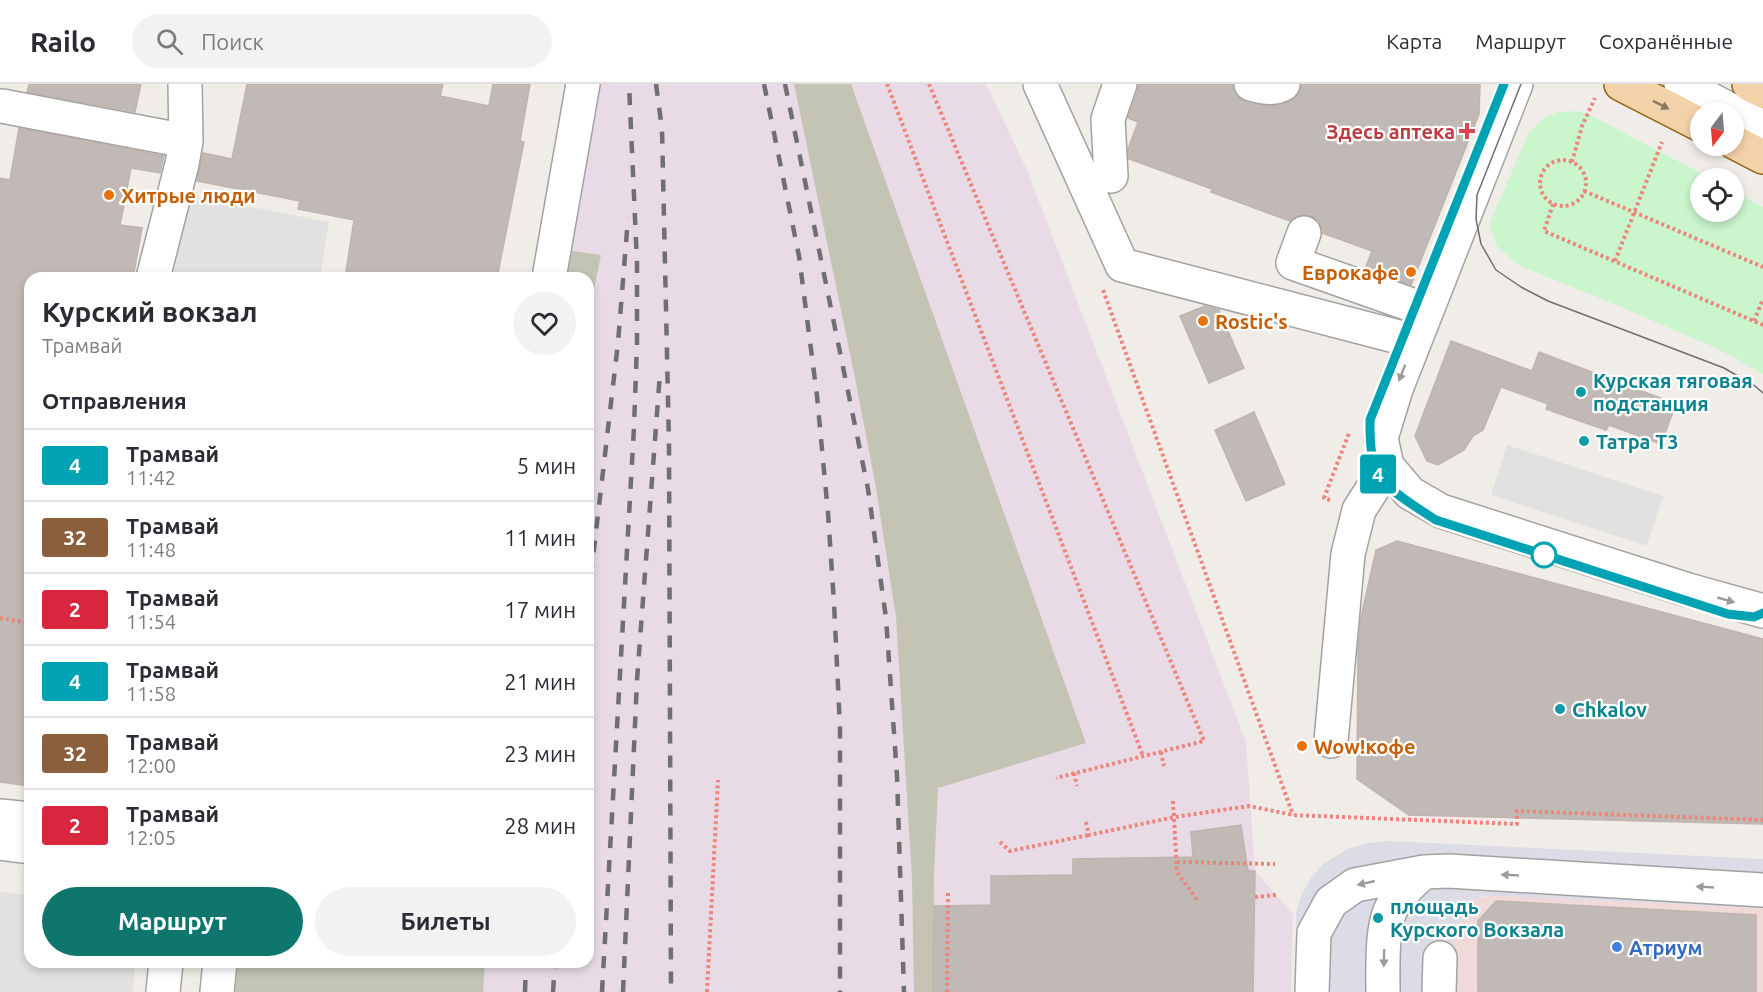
<!DOCTYPE html>
<html lang="ru">
<meta charset="utf-8">
<style>
body{margin:0;font-family:Ubuntu,sans-serif;background:#f2f2f3;color:#2b2b33;height:100vh;display:flex;flex-direction:column;font-size:22px;white-space:nowrap}
*{box-sizing:border-box;margin:0}
p{font-size:20px;color:#7c7c81}
.icon{flex:none;width:33px;height:33px;fill:none;stroke:currentColor;stroke-width:2;stroke-linecap:round;stroke-linejoin:round}
.map{position:relative;flex:1;overflow:hidden}
.panel{position:absolute;left:24px;top:188px;width:570px;height:696px;display:flex;flex-direction:column;background:#fff;border-radius:18px;box-shadow:0 3px 9px #0003}
.panel>*{flex:none}
.badge{padding:0 12px;border-radius:4px;font-size:21px;line-height:39px}
.needle{width:39px;rotate:196deg}
.controls{position:absolute;left:1690px;top:18px;display:grid;gap:12px}
.controls a{display:grid;place-items:center;width:54px;height:54px;border-radius:50%;background:#fff;box-shadow:0 3px 9px #0003;font-size:30px}
.map>.badge{position:absolute;translate:-50% -50%;box-shadow:0 0 0 3px #fff}
h2{padding:0 18px;font-size:22px;line-height:54px}
.round{display:grid;place-items:center;flex:none;width:63px;height:63px;border-radius:32px;background:#f2f2f3}
.summary{display:flex;align-items:center;justify-content:space-between;height:102px;padding:0 18px}
h1{font-size:28px;font-weight:600;line-height:45px}
.cta{display:flex;gap:12px;margin-top:auto;padding:12px 18px}
.cta a{flex:1;height:69px;border-radius:36px;background:#0f766e;color:#fff;font-size:24px;font-weight:600;line-height:69px;text-align:center}
.cta a+a{background:#f2f2f3;color:#2b2b33}
ul{padding:0;list-style:none}
li{display:flex;align-items:center;gap:18px;height:72px;padding:0 18px;border-top:2px solid #e1e1e2}
li div{flex:1}
li b{display:block;font-size:22px}
li em{font-style:normal}
li .badge{min-width:66px;font-weight:700;text-align:center}
header{display:flex;align-items:center;gap:36px;box-sizing:border-box;height:84px;padding:0 30px;background:#fff;border-bottom:2px solid #e1e1e2}
header strong{font-size:28px}
nav{display:flex;gap:33px;margin-inline-start:auto;font-size:21px}
.search{width:420px;height:54px;background:#f2f2f3;display:flex;align-items:center;gap:15px;box-sizing:border-box;padding:0 21px;border-radius:33px;color:#7c7c81;font-size:22px}
.map>svg:first-child{display:block}
.commercial{fill:#efdad9}
.industrial{fill:#e8dbe6}
.construction{fill:#c4c4b4}
.park{fill:#caf5cd}
.parking{fill:#e1e1e1}
.plaza{fill:#dcdce6}
.building{fill:#c0b9b5;stroke:#c0b4ac;stroke-width:1.5}
.lines{fill:none;stroke-linecap:round;stroke-linejoin:round}
.minor-casing{stroke:#a2a2a2;stroke-width:36}
.major-casing{stroke:#8f620e;stroke-width:36}
.path{stroke:#ed857c;stroke-width:4;stroke-dasharray:3 3;stroke-linecap:butt}
.minor{stroke:#fff;stroke-width:33}
.major{stroke:#f4d2a9;stroke-width:33}
.tram{stroke:#6f6f6f;stroke-width:1.5}
.rail{stroke:#6f6f6f;stroke-width:4.5;stroke-dasharray:12 12;stroke-linecap:butt}
.oneway{fill:#8a7a65}
.oneway2{fill:#9b9b9b}
.line-casing{stroke:#fff;stroke-width:14}
.line{stroke:#00a3b4;stroke-width:9}
.health-dot{fill:#e0444e;stroke:#fff;stroke-width:2}
.food-dot{fill:#e8710a;stroke:#fff;stroke-width:2}
.culture-dot{fill:#0f9aa8;stroke:#fff;stroke-width:2}
.stop-dot{fill:#fff;stroke:#00a3b4;stroke-width:3}
.shop-dot{fill:#3f7fe0;stroke:#fff;stroke-width:2}
.labels{text-anchor:middle;dominant-baseline:central;stroke-width:4.5;stroke-linejoin:round;paint-order:stroke}
.health-label{font-size:20px;font-weight:bold;fill:#be3a42;stroke:#fff;text-anchor:end}
.food-label{font-size:20px;font-weight:bold;fill:#c56008;stroke:#fff;text-anchor:start}
.culture-label{font-size:20px;font-weight:bold;fill:#0d838f;stroke:#fff;text-anchor:start}
.shop-label{font-size:20px;font-weight:bold;fill:#366cbe;stroke:#fff;text-anchor:start}
</style>
<header>
<strong>Railo</strong>
<div class="search"><svg class="icon" aria-label="search" viewBox="0 0 24 24"><circle cx="10" cy="10" r="6"/><path d="M15 15l6 6"/></svg>Поиск</div>
<nav><a>Карта</a><a>Маршрут</a><a>Сохранённые</a></nav>
</header>
<div class="map">
<svg width="1763" height="908" viewBox="0 0 1763 908">
<rect width="100%" height="100%" fill="#f0ede8"/>
<path class="commercial" d="M1495 811 1763 824V908H1449V862L1462 830 1467 821 1474 815Z"/>
<path class="industrial" d="M600 0H986L1027 86 1246 658 1255 787 1293 830 1291 908H235L238 878H588V194L567 193Z"/>
<path class="construction" d="M794 0H851L1086 659 938 704 934 790 933 908H914L912 795 896 533 876 404 853 284Z
M572 167 601 171 588 235V194L567 193Z
M238 878H485L483 908H235Z"/>
<path class="park" d="M1579 27 1592 32 1710 94H1701V128H1734V107L1763 123V290L1718 265 1609 218 1518 181 1497 162 1489 141 1529 48 1543 35 1558 28Z"/>
<path class="parking" d="M189 111 329 138 320 193 173 194Z
M1507 361 1663 412 1647 462 1491 411Z
M0 808 30 811V878H135L133 908H0Z"/>
<path class="plaza" d="M1388 757 1763 775V824L1507 812H1484L1474 815 1467 821 1462 830 1458 852 1449 862V908H1297L1296 829 1301 812 1311 794 1323 780 1349 764 1369 759Z"/>
<path class="building" d="M29 0H141L135 28 27 8Z
M247 0H443L440 12 489 22 493 0H530L520 57 524 58 497 194H345L354 136 298 125 300 117 197 97 203 69 232 75Z
M1138 0H1233V5L1237 13 1246 18 1272 22 1281 21 1292 16 1299 9 1302 0H1480L1479 30 1411 201 1365 185 1372 167 1322 149 1319 137 1311 132 1300 131 1290 137 1211 108 1212 105 1129 75 1128 65 1138 38 1128 34 1138 6Z
M19 44 164 72 160 89 131 84 120 141 142 144 133 194H30V702L0 698V94L10 96Z
M1205 222 1219 226 1244 284 1209 299 1180 232Z
M1451 257 1532 287 1539 268 1676 320 1661 360 1609 341 1606 346 1563 331 1546 325 1548 320 1501 303 1483 346 1473 352 1464 366 1438 381 1427 377 1415 352Z
M1254 328 1285 400 1246 417 1215 346Z
M1397 457 1763 555V740L1409 731 1357 695 1358 564 1361 533 1376 466Z
M1241 741 1248 787H1255L1253 908H933L934 822 991 821V792L1073 791V775L1193 773 1191 748Z
M1496 817 1756 831V908H1478V837Z"/>
<g class="lines">
<g class="minor-casing">
<path id="minor" d="M1040 0 1122 181 1414 257
M1251 0C1262 3 1274 6 1283 0
M1516 0 1396 305 1381 354 1387 382 1410 409 1441 427 1688 506 1763 527
M1681 0 1763 43
M2 22 186 57
M1111 92 1108 35 1120 0
M1304 149 1293 179 1426 226
M153 194 182 80 186 57 185 0
M549 194 583 0
M1331 657 1348 470 1359 426 1387 382
M0 732 30 735
M0 759 30 763
M163 908 166 878
M217 908 220 878
M1312 908 1314 849 1331 818 1355 801 1424 788 1449 787 1763 806
M1383 908C1383 885 1381 843 1392 823 1400 809 1412 798 1424 788
M1439 908 1440 874"/>
</g>
<g class="major-casing">
<path id="major" d="M1621 0 1701 41
M1749 0 1763 7
M1734 58 1763 73"/>
</g>
<path class="path" d="M887 0 1143 672
M929 0 1204 657 1056 694
M1540 99a23 23 0 1 1 46 0a23 23 0 1 1-46 0Z
M1572 78 1582 42 1595 14
M1584 107 1763 183
M1553 120 1544 147 1763 241
M1615 177 1662 58
M1103 206 1293 731
M1754 237 1763 215
M1330 416 1324 414 1349 349
M0 534 30 539
M1161 668 1164 682
M1074 689 1077 702
M1173 717 1177 788 1197 816
M1086 738 1089 751 1175 733 1249 722 1293 731 1517 740V727L1763 736
M1000 758 1010 767 1089 751
M1177 778 1275 780
M1255 813 1276 811
M707 908 718 696
M947 908 948 807"/>
<use href="#minor" class="minor"/>
<use href="#major" class="major"/>
<path class="tram" d="M1504 0 1370 336C1370 354 1370 374 1378 391 1386 405 1422 427 1436 436L1728 530 1754 533 1763 529
M1521 0 1477 111 1476 135 1481 160 1496 186 1521 203 1548 217 1724 284 1755 302 1763 309"/>
<path class="rail" d="M656 0 662 45 669 360 671 908
M764 0 799 172 817 312 828 429 834 519 840 643V908
M785 0 868 405 886 534 897 692 904 908
M588 516 618 259 628 134
M525 908 526 878
M553 908 555 878
M602 908 634 343 637 260V179L629 0
M623 908 637 596 660 289"/>
</g>
<defs><path id="oneway-solid" d="M-6-.8H1V-3.2L6.5 0L1 3.2V.8H-6Z" transform="scale(1.5)"/></defs>
<use class="oneway" href="#oneway-solid" transform="translate(1661 21) rotate(27)"/>
<g class="oneway2">
<use href="#oneway-solid" transform="translate(1402 289) rotate(111)"/>
<use href="#oneway-solid" transform="translate(1726 516) rotate(16)"/>
<use href="#oneway-solid" transform="translate(1510 791) rotate(-177)"/>
<use href="#oneway-solid" transform="translate(1366 799) rotate(167)"/>
<use href="#oneway-solid" transform="translate(1705 803) rotate(-177)"/>
<use href="#oneway-solid" transform="translate(1384 874) rotate(91)"/>
</g>
<g class="lines">
<g class="line-casing">
<path id="line" d="M1504 0 1370 336C1370 354 1370 374 1378 391 1386 405 1422 427 1436 436L1728 530 1754 533 1763 529"/>
</g>
<use href="#line" class="line"/>
</g>
<path class="health-dot" d="M1464 38h6v6h6v6h-6v6h-6v-6h-6v-6h6z"/>
<g class="food-dot">
<circle cx="109" cy="111" r="6"/>
<circle cx="1411" cy="188" r="6"/>
<circle cx="1203" cy="237" r="6"/>
<circle cx="1302" cy="662" r="6"/>
</g>
<g class="culture-dot">
<circle cx="1581" cy="308" r="6"/>
<circle cx="1584" cy="357" r="6"/>
<circle cx="1560" cy="625" r="6"/>
<circle cx="1378" cy="834" r="6"/>
</g>
<circle class="stop-dot" cx="1544" cy="471" r="12"/>
<circle class="shop-dot" cx="1617" cy="863" r="6"/>
<g class="labels">
<g class="health-label">
<text x="1455" y="47">Здесь аптека</text>
</g>
<g class="food-label">
<text x="121" y="111">Хитрые люди</text>
<text x="1399" y="188" text-anchor="end">Еврокафе</text>
<text x="1215" y="237">Rostic's</text>
<text x="1314" y="662">Wow!кофе</text>
</g>
<g class="culture-label">
<text x="1593" y="296">Курская тяговая<tspan x="1593" dy="23">подстанция</tspan></text>
<text x="1596" y="357">Татра T3</text>
<text x="1572" y="625">Chkalov</text>
<text x="1390" y="822">площадь<tspan x="1390" dy="23">Курского Вокзала</tspan></text>
</g>
<g class="shop-label">
<text x="1629" y="863">Атриум</text>
</g>
</g>
</svg>
<div class="controls">
<a><svg class="needle" viewBox="-14 -14 28 28"><path d="M0-13l5 13h-10z" fill="#e53935"/><path d="M0 13l5-13h-10z" fill="#7c7c81"/></svg></a>
<a><svg class="icon" aria-label="locate" viewBox="0 0 24 24"><circle cx="12" cy="12" r="6"/><path d="M12 2v4M12 18v4M2 12h4M18 12h4"/></svg></a>
</div>
<b class="badge" style="left:1378px;top:390px;background:#00a3b4;color:#fff">4</b>
<section class="panel">
<div class="summary"><div><h1>Курский вокзал</h1><p>Трамвай</p></div><a class="round"><svg class="icon" aria-label="heart" viewBox="0 0 24 24"><path d="M12 20l-8-8c-3-5 5-10 8-4 3-6 11-1 8 4z"/></svg></a></div>
<h2>Отправления</h2>
<ul>
<li><span class="badge" style="background:#00a3b4;color:#fff">4</span><div><b>Трамвай</b><p>11:42</p></div><em>5 мин</em></li>
<li><span class="badge" style="background:#8b5e3c;color:#fff">32</span><div><b>Трамвай</b><p>11:48</p></div><em>11 мин</em></li>
<li><span class="badge" style="background:#d7263d;color:#fff">2</span><div><b>Трамвай</b><p>11:54</p></div><em>17 мин</em></li>
<li><span class="badge" style="background:#00a3b4;color:#fff">4</span><div><b>Трамвай</b><p>11:58</p></div><em>21 мин</em></li>
<li><span class="badge" style="background:#8b5e3c;color:#fff">32</span><div><b>Трамвай</b><p>12:00</p></div><em>23 мин</em></li>
<li><span class="badge" style="background:#d7263d;color:#fff">2</span><div><b>Трамвай</b><p>12:05</p></div><em>28 мин</em></li>
</ul>
<div class="cta"><a>Маршрут</a><a>Билеты</a></div>
</section>
</div>
